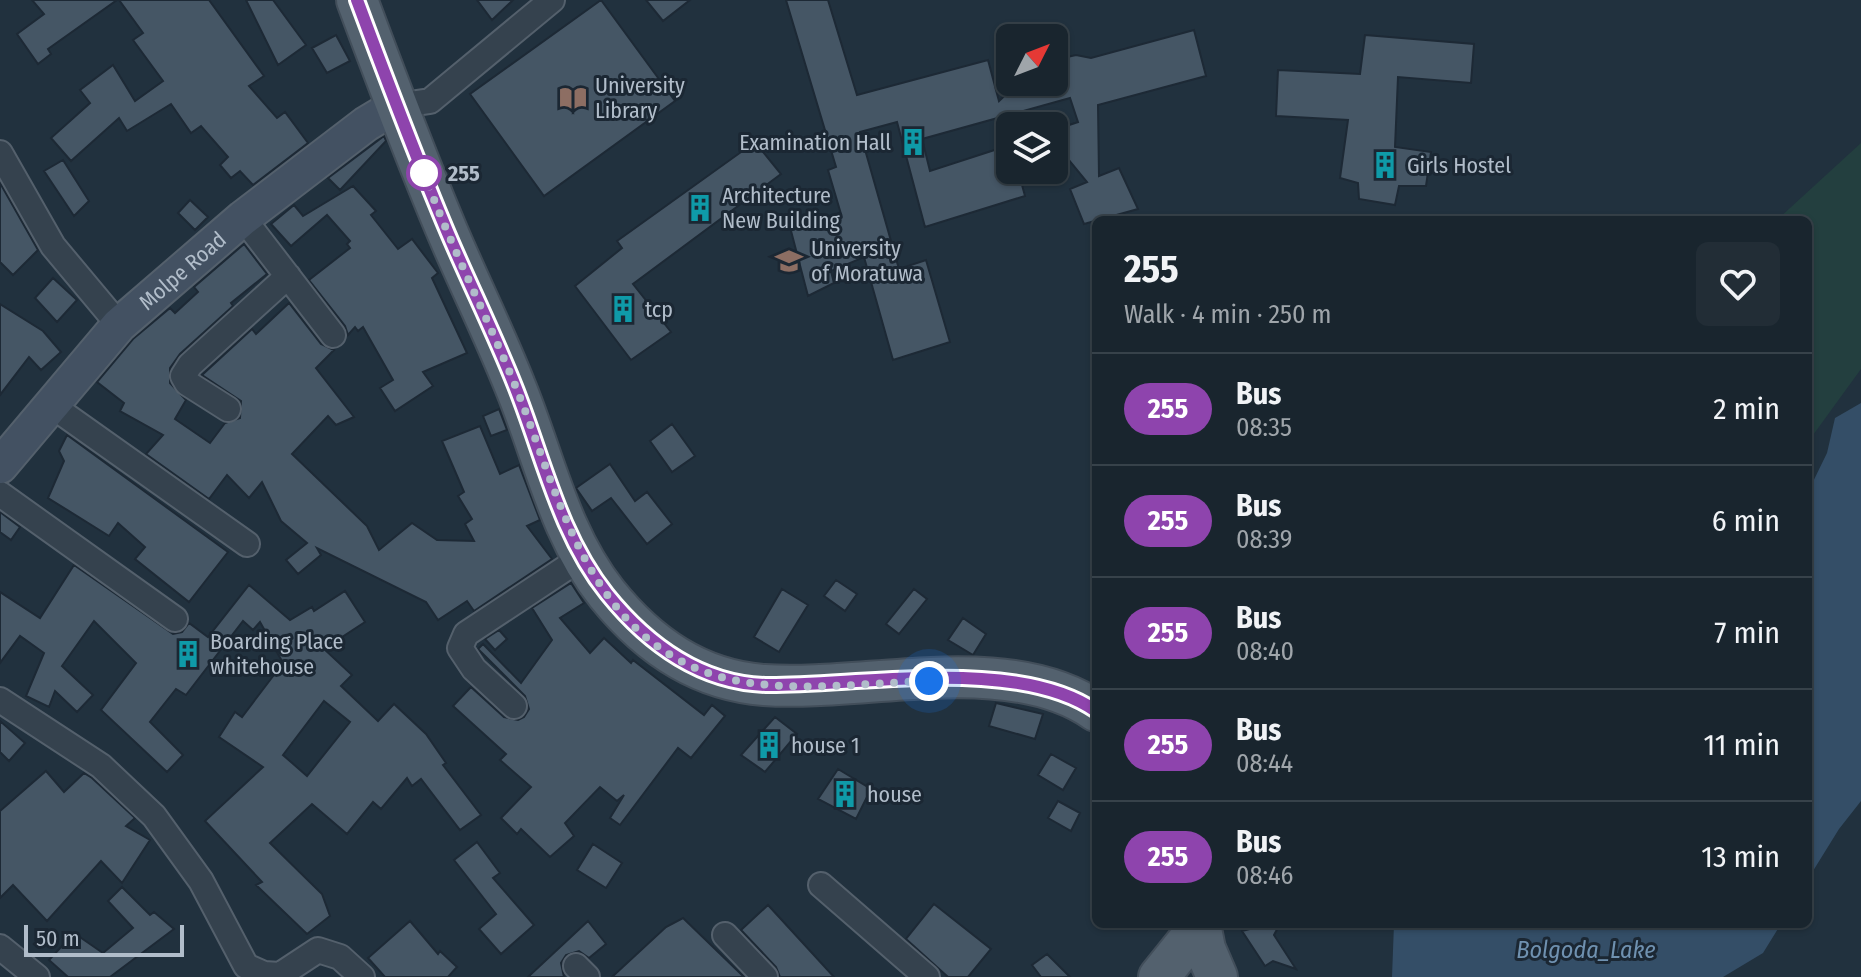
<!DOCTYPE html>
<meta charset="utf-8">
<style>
body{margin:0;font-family:"Fira Sans Condensed",sans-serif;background:#222d36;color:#f1f3f6;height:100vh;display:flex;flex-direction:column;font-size:30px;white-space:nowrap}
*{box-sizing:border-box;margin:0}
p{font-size:26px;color:#9fa5aa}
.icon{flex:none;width:44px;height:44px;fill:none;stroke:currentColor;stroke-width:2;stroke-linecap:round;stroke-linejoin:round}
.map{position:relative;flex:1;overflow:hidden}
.side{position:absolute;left:1092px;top:216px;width:720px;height:712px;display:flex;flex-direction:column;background:#19252e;border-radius:12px;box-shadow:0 2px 6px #0004,0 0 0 2px #37424a}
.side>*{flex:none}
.badge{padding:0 16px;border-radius:26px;font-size:28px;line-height:52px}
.needle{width:52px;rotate:48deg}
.tools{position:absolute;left:996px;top:24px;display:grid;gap:16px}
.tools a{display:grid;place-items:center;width:72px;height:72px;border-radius:12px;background:#19252e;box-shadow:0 2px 6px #0004,0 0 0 2px #37424a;font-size:40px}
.scale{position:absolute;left:24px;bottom:20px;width:160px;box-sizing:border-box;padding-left:8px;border:4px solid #b1bdca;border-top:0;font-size:22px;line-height:28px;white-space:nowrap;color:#b1bdca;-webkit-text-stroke:6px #1b2733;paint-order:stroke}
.you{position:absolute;width:40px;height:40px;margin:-20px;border:6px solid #fff;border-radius:50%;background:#1a73e8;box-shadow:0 0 0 12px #1a73e833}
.map>.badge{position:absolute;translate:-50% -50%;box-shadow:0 0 0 4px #fff}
.round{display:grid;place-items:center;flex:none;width:84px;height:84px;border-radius:12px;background:#222d36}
.headline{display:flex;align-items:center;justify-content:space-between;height:136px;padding:0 32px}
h1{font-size:38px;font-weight:700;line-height:60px}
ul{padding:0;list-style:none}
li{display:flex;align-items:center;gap:24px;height:112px;padding:0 32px;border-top:2px solid #37424a}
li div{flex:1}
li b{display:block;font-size:30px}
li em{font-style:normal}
li .badge{min-width:88px;font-weight:700;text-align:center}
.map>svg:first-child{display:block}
.green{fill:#233f3f}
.water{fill:#344e67}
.building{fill:#455665;stroke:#1d2935;stroke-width:2;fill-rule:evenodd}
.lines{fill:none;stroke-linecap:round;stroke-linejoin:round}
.street-casing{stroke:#54606c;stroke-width:28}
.secondary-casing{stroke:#54606c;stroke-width:38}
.primary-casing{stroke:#424e5a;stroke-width:44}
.street{stroke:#35424e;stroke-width:24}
.secondary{stroke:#435162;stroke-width:34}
.primary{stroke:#53616e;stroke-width:40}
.line-casing{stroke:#fff;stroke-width:18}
.line{stroke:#8e44ad;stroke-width:12}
.walk{stroke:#b1bdca;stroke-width:8;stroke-dasharray:0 14.4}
.stop-dot{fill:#fff;stroke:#8e44ad;stroke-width:4}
.labels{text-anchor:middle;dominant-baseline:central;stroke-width:6;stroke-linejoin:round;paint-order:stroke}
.poi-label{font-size:22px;fill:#b1bdca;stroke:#1b2733;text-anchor:start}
.stop-label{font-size:22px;font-weight:bold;fill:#b1bdca;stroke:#1b2733;text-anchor:start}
.street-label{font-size:22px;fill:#b1bdca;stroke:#1b2733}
.water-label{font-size:24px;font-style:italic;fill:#6f91b0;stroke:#1b2733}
</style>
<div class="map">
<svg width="1861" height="977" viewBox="0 0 1861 977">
<rect width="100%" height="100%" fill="#21313e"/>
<path class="green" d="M1861 143V369L1808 442V220H1777Z"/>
<path class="water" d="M1861 403V801L1839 829 1808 879V492L1827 453 1835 418Z
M1394 924H1781L1763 953 1723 977H1392Z"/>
<path class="building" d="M32 0H117L48 49 51 54 38 64 17 34 44 14Z
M119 0H209L264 76 249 86 277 118 285 112 308 143 253 185 240 171 231 178 220 165 228 157 201 126 191 133 171 104 127 131 119 118 71 161 51 138 90 103 80 90 113 65 135 101 163 81 133 40 143 33Z
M246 0H273L306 45 278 65Z
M477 0H513L492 20Z
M601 0 675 101 544 196 470 94Z
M646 0H690L663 21Z
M786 0H828L857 95 988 60 999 101 1019 82H1054V60L1076 55 1091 58 1194 30 1206 76 1098 105 1099 176 1119 168 1138 209 1084 224 1070 189 1087 182 1054 142V130L1078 122 1070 98 922 139 930 171 1010 145V170H1018L1025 196 925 227 897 122 860 132 899 269 926 260 950 342 893 360 864 257 831 271 834 283 808 296 790 227 841 214 828 170 836 167Z
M336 35 350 61 327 73 312 48Z
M1365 35 1474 44 1471 83 1398 77 1395 147 1431 152 1426 186H1399L1395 205 1359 199 1358 183 1340 178 1348 120 1276 116 1278 70 1360 74Z
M384 136 386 141 340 190 328 178Z
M755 142 781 174 633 284 671 332 631 360 575 286 622 248 617 241Z
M63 160 89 201 74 216 44 171Z
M0 183 38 250 13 275 0 262Z
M353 186 376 211 371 215 398 249 412 239 438 273 432 278 467 353 423 372 433 386 395 411 380 388 393 380 363 327 358 331 355 327 348 335 345 326 309 280 350 248 347 244 350 241 327 215 291 246 271 224 294 205 303 216Z
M190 200 208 217 195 230 178 213Z
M244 244 267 274 231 303 233 306 180 354 170 368V383L186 400 175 419 210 443 225 423 240 418 241 401 202 375 252 329 256 334 289 303 321 344 334 350 316 368 354 417 336 425 328 416 292 454 367 526 379 550 412 523 437 540 474 541 465 524 472 519 458 496 464 492 442 441 480 426 500 474 519 465 540 520 527 526 552 559 474 611 467 601 438 620 426 602 317 548 321 555 298 574 286 560 307 543 281 521 262 482 249 498 227 475 209 499 146 454 163 435 120 411 124 403 97 382 133 339 170 308 175 313 198 292 194 287Z
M53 278 77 300 57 322 35 298Z
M0 304 43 331 61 352 41 370 29 357 0 395Z
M499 409 507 430 491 436 483 416Z
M672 424 695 456 672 472 650 441Z
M67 435 228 552 189 602 135 559 145 547 118 523 109 536 48 498 64 461 59 451Z
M610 464 635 501 647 492 672 524 647 544 611 498 592 511 576 488Z
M0 512 20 527 11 540 0 532Z
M74 565 173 634 182 632 189 623 208 637 249 585 290 620 312 607 314 611 345 591 365 622 324 649 352 675 341 686 378 721 394 704 426 734 446 763 443 765 481 815 460 830 421 779 412 786 407 778 381 809 373 802 347 834 312 804 270 843 322 894 330 916 307 934 256 885 262 882 205 821 263 767 219 737 235 712 242 717 283 663 260 622 253 630 243 621 186 695 176 689 150 722 183 755 167 772 101 710 136 663 94 621 62 666 93 695 77 712 55 691 49 707 26 696 44 653 20 636 0 663V592L40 618ZM324 701 350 722 307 776 283 755Z
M836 580 857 594 845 611 824 596Z
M571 583 584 603 560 618 590 653 604 638 631 663 633 660 704 715 712 705 725 716 691 758 678 748 620 825 610 818 624 795 617 801 600 787 565 823 574 836 550 857 521 829 517 834 501 818 531 787 500 760 506 754 453 706 471 687 504 717 518 720 524 717 529 709 525 696 478 649 483 644 521 683 552 640 532 608Z
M782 589 808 605 779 652 754 637Z
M914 589 927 599 899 634 886 624Z
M963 618 986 634 973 655 948 640Z
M499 630 507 639 495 650 485 639Z
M996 703 1043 714 1035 739 989 726Z
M775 717 797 734 765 772 741 755Z
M0 721 25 743 9 761 0 752Z
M1051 754 1076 768 1063 790 1038 775Z
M838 769 871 789 856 819 818 799Z
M46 771 64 792 84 773 92 778 135 818 126 826 150 840 122 883 101 861 47 921 13 885 0 898V811Z
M1058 801 1080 813 1071 831 1048 818Z
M477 842 500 873 493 878 534 925 501 954 479 929 496 914 454 860Z
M593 844 622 863 606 888 577 870Z
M122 887 150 915 154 912 174 929 110 977H68L49 960 74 933 103 953 133 928 108 901Z
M934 904 991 949 968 977H948L906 939Z
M768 905 834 977H780L776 967 741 930Z
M683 918 744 977H612L666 927Z
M410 921 438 954 440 951 457 967 448 977H385L368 958Z
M588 921 606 944 589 958 579 951 566 955 561 963 564 977H528Z
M1269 924H1280L1274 935 1296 969 1273 961 1265 966 1242 931Z
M1047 954 1070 977H1041L1032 965Z"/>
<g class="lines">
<g class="street-casing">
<path id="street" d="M396 106 430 101 552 0
M0 153 53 246 119 325
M243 218 333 335
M51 405 247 544
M228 409 187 383 183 376 190 365 288 276
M0 494 175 619
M0 700 101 766 154 816 201 881 246 966 264 974 280 975 318 950 340 957 362 977
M514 706 474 669 460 648 466 634 581 558
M821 885 927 977
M725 935 765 977
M0 947 37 977
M576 966 587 977"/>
</g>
<g class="secondary-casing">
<g id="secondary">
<path id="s1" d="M0 466 119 325 243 218 366 124 396 106"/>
</g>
</g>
<g class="primary-casing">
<path id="primary" d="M357 0C386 78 415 155 447 231 469 283 494 333 515 386 544 456 559 534 607 594 648 645 698 680 764 685 866 692 1009 650 1096 711
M1200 924 1205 949 1217 977
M1159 977 1200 926"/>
</g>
<use href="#street" class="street"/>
<use href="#secondary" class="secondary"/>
<use href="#primary" class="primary"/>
</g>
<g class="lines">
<g class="line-casing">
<path id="line" d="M357 0C386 78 415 155 447 231 469 283 494 333 515 386 543 456 559 534 607 594 648 645 703 685 770 685 863 685 1019 657 1096 711"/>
</g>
<use href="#line" class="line"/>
<path class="walk" d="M424 173C450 245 486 314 515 385 558 490 583 622 700 670 766 697 858 683 929 681"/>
</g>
<defs>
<g id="library-bare" transform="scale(2.16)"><path d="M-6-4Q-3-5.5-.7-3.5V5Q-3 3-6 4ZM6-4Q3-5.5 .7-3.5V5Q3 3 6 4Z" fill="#8d6e63" stroke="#1b2733" stroke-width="2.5" paint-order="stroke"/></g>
<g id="building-bare" transform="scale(2.16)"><path d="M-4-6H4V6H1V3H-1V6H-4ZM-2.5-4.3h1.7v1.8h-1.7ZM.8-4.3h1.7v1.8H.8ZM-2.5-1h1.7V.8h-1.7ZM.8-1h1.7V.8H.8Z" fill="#0f9aa8" stroke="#1b2733" stroke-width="2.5" paint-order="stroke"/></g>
<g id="university-bare" transform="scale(2.16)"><path d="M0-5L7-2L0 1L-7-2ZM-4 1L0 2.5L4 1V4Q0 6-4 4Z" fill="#8d6e63" stroke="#1b2733" stroke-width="2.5" paint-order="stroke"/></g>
</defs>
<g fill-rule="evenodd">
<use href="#library-bare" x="573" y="98"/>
<use href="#building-bare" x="913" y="142"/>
<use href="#building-bare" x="1385" y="165"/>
<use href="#building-bare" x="700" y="208"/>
<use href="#university-bare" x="789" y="261"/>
<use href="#building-bare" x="623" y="309"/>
<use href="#building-bare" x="188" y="654"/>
<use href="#building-bare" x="769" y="745"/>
<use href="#building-bare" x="845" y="794"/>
</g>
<circle class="stop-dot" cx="424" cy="173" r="16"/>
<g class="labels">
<g class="poi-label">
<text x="595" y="85">University<tspan x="595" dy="25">Library</tspan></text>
<text x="891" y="142" text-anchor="end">Examination Hall</text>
<text x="1407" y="165">Girls Hostel</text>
<text x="722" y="195">Architecture<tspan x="722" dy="25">New Building</tspan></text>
<text x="811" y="248">University<tspan x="811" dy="25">of Moratuwa</tspan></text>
<text x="645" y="309">tcp</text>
<text x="210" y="641">Boarding Place<tspan x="210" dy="25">whitehouse</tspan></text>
<text x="791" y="745">house 1</text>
<text x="867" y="794">house</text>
</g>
<g class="stop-label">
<text x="448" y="173">255</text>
</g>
<g class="street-label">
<text stroke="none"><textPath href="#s1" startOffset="268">Molpe Road</textPath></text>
</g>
<g class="water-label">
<text x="1586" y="950">Bolgoda_Lake</text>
</g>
</g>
</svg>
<div class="tools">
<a><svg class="needle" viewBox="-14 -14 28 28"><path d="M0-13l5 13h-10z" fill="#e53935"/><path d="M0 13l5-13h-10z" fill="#9fa5aa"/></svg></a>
<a><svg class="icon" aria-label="layers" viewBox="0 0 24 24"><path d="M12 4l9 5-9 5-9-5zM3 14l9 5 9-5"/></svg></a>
</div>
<div class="scale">50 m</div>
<div class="you" style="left:929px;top:681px"></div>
<section class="side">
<div class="headline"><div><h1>255</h1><p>Walk · 4 min · 250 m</p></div><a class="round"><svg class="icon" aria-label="heart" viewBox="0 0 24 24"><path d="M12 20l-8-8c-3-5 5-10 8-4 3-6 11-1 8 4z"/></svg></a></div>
<ul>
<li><span class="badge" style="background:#8e44ad;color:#fff">255</span><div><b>Bus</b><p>08:35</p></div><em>2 min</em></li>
<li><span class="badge" style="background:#8e44ad;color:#fff">255</span><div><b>Bus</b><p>08:39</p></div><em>6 min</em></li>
<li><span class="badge" style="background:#8e44ad;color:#fff">255</span><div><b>Bus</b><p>08:40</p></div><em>7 min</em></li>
<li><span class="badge" style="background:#8e44ad;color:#fff">255</span><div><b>Bus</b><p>08:44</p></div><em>11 min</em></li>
<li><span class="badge" style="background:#8e44ad;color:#fff">255</span><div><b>Bus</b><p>08:46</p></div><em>13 min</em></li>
</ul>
</section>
</div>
